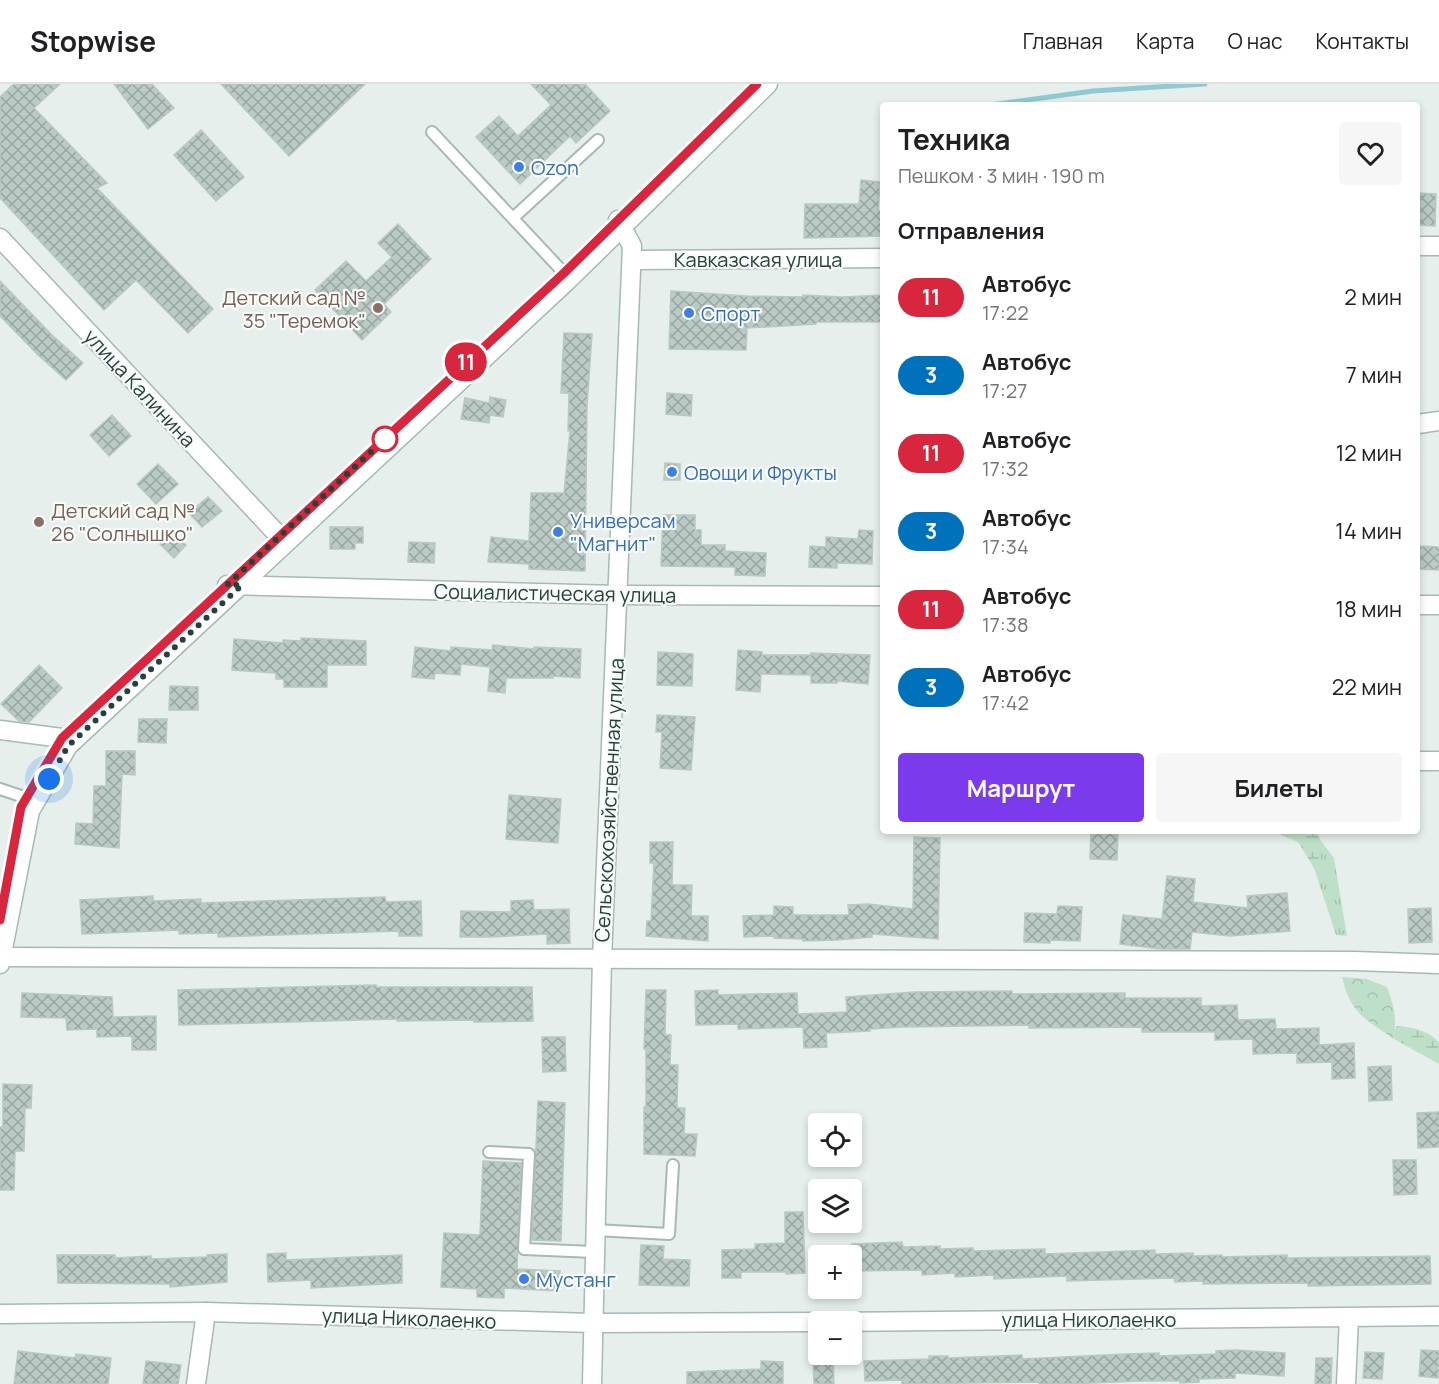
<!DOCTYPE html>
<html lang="ru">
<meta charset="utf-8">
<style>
body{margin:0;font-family:Manrope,sans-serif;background:#f6f6f6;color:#202124;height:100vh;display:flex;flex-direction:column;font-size:22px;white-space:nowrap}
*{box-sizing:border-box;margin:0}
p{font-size:20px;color:#757577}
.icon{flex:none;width:33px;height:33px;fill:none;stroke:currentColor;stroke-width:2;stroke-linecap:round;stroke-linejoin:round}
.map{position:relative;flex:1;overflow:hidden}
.sheet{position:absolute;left:880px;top:18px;width:540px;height:732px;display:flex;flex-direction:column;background:#fff;border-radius:6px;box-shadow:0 3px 9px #0003}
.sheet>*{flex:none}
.badge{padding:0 12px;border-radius:20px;font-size:21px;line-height:39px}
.tools{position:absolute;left:808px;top:1029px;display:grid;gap:12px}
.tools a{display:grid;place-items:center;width:54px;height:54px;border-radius:6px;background:#fff;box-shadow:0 3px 9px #0003;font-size:30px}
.you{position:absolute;width:30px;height:30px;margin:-15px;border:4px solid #fff;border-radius:50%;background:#1a73e8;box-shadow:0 0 0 9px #1a73e833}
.map>.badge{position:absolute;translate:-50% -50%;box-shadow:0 0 0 3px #fff}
h2{padding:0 18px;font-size:22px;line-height:54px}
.round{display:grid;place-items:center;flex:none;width:63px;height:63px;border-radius:6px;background:#f6f6f6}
.summary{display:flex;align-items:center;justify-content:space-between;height:102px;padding:0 18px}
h1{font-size:28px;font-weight:700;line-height:45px}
.button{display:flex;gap:12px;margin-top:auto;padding:12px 18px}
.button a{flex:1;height:69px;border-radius:6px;background:#7c3aed;color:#fff;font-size:24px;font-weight:700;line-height:69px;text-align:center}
.button a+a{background:#f6f6f6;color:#202124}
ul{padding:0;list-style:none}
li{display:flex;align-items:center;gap:18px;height:78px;padding:0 18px}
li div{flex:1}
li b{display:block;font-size:22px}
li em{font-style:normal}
li .badge{min-width:66px;font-weight:700;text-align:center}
header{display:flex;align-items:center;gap:36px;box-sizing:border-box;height:84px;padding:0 30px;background:#fff;border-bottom:2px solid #e0e0e0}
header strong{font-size:28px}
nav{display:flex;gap:33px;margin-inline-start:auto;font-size:21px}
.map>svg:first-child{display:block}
.grass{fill:url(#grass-tufts)}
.forest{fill:url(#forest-crowns)}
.wetland{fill:url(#wetland-marsh)}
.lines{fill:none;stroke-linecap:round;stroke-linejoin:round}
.stream{stroke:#8ec9d4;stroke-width:5}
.building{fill:url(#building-cross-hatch);stroke:#b8c9c2;stroke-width:1.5}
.lane-casing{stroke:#a8b8b2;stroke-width:14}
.street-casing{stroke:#a8b8b2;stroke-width:21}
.secondary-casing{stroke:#a4bbb3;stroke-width:21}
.lane{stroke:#fff;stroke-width:10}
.street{stroke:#fff;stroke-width:18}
.secondary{stroke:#fff;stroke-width:18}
.line-casing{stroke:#fff;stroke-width:14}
.line{stroke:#d7263d;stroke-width:9}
.walk{stroke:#24423a;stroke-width:6;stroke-dasharray:0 10.8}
.shop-dot{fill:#3f7fe0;stroke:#f7fbf9;stroke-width:2}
.education-dot{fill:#8d6e63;stroke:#f7fbf9;stroke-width:2}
.stop-dot{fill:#fff;stroke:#d7263d;stroke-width:3}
.labels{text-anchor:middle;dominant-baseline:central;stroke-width:4.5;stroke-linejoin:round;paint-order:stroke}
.shop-label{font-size:20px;fill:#366cbe;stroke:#f7fbf9;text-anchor:start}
.street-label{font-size:20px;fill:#24423a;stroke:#f7fbf9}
.education-label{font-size:20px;fill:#785e54;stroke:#f7fbf9;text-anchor:end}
</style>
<header>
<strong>Stopwise</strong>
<nav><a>Главная</a><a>Карта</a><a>О нас</a><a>Контакты</a></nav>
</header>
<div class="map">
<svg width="1439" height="1300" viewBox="0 0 1439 1300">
<defs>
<pattern id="grass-tufts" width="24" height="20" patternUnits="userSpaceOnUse" patternTransform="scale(1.5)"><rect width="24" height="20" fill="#bfe0c8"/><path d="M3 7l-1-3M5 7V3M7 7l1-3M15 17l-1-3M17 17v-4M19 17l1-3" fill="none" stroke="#a4c1ad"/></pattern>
<pattern id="forest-crowns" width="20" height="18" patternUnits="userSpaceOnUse" patternTransform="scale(1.5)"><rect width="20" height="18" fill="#bfe0c8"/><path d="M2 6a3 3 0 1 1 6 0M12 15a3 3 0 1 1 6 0" fill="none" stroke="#a4c1ad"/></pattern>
<pattern id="wetland-marsh" width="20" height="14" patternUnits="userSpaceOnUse" patternTransform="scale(1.5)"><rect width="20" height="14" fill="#bfe0c8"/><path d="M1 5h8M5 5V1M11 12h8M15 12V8" fill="none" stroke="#a4c1ad"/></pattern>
<pattern id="building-cross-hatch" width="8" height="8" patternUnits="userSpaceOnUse" patternTransform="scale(1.5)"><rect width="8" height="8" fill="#bbcac4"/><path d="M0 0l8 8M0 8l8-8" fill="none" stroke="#98a6a0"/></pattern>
</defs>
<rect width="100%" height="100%" fill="#e6efeb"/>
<path class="grass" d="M1321 757 1334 774 1347 852 1336 851 1314 784 1321 785Z"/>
<path class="forest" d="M1342 893 1367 895 1387 903C1394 921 1397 936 1394 955 1364 934 1351 930 1342 893Z"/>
<path class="wetland" d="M1273 747H1316L1321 757V785L1314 784 1298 758Z
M1396 942C1412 943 1427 946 1439 958V980L1394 955Z"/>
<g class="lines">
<path class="stream" d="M990 21 1093 7 1205 0"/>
</g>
<path class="building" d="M14 0H60L34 24 107 99 97 104 213 225 188 249 136 196 104 226 0 114V13Z
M114 0H152L174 24 148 45Z
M221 0H365L289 72Z
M531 0H585L610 27 576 59 570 52 520 100 476 53 499 32 518 52 551 21Z
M201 46 244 93 216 117 174 71Z
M861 96 880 98 878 127 884 126V152L804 154 805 120H859Z
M1418 109 1436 110 1435 142 1418 141Z
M398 140 431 175 384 220 391 228 362 256 315 206 346 177 366 197 392 173 378 159Z
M0 197 52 251 83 279 66 296 38 271 0 232Z
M671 207 747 212 803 213V211L842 213 884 211V238H816V240L747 244 746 266 669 265Z
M564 249 592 250 587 321 585 487 529 485V480L488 478 491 453 529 457 531 409H564L570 347H568L569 309H561Z
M667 309 692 311 691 332 666 330Z
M490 313 506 316 503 333 490 331 489 339 461 335 465 314 489 319Z
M112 331 131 352 109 372 90 351Z
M665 379 680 380V396H664Z
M158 380 178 400 156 420 137 400Z
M208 413 222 427 202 443 189 429Z
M663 431H695V446H701V461H725V467L766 469 765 492 735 491V483L661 482Z
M330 443H363V459H355V465H330Z
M859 446 873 447 872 480 837 479V484L809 483 810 462 826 463V453L858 455Z
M170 449 186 461 174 474 160 460Z
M409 458 435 459 434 479 408 478Z
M1419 462 1439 463V486L1418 485Z
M301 554 366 557V581H327V603H284V595H276V589L232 586 234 555 283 559V556L301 557Z
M493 561 534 565V563L581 565 580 594 553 592V594H506L505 609 488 607 490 583 461 580 460 591 435 589 434 595 412 593 415 563 451 567V563L492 566Z
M738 566 762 568V571H811V569L870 571 868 600 837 597V599H811V591L761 590 760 608 736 606Z
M658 568 693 570 692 602 657 601Z
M39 581 62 604 29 638 19 637 1 620Z
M170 602 198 603V626H169Z
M657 631 695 633 691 686 660 684 662 648H656Z
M139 635H167L166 659 138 658Z
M106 667H135V691L122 690 119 764 75 760 76 739 93 740 94 702H106Z
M509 711 561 715 558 759 506 755Z
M1091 747H1118L1117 776 1090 775Z
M914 753 940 754 938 855 872 850V853L837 856 803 857V855L774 854V852L744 853 743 832 774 831V822L793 823V831H849L848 821 868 820 913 825Z
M650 758H673L672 801H692L691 832H708V857L646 852 647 837H651L654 779H650Z
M1167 792 1195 795 1193 818 1248 824 1247 812 1287 809 1290 847 1230 852 1192 848 1190 865H1161L1120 860 1123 831 1162 835Z
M153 812V817L201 815V819L385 813 386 818 421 817 422 852H399V847L218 853V849L179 850V846L82 850 80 816Z
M533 816 534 826 569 825 570 859 547 860V850L491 853H460L461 827 511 828V817Z
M1058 822 1082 823 1080 857 1050 856V859L1024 858 1025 829 1057 830Z
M1431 824 1432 858 1409 859 1408 825Z
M376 901V903H532L533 937 474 938V936L397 937V935L179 941 178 906Z
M646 906H666L665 951H671L670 981H678L677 1024H685L684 1050H697L695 1072 644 1070V1023H646V965H644Z
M718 906V911L797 909 798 930 847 928 846 913 915 908 1012 907V910L1125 909V914H1201V922L1237 921 1238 936 1275 935 1276 945 1319 944V961L1354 959 1355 994 1332 995V978L1297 979V969L1253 970V955L1215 956V948H1142V943L1029 944V941L903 943 870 945V947L826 949 827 963 804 964 803 943 738 945V940L696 941 695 907Z
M22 909 112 913 113 933 156 932V966H132V952L97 953V945L67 946 66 934 21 933Z
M542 953H565L566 987 543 988Z
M1391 982 1392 1016 1369 1017 1368 983Z
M3 1000 32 1001 31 1024H25L24 1067H15L14 1106H0V1043H3Z
M538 1017 565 1019 561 1157 532 1156Z
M1439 1028V1063L1418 1064 1417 1029Z
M1393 1076H1416L1417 1110 1394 1111Z
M483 1077 521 1079 517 1185 560 1187 559 1207 504 1204V1214L477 1213V1205L441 1203 444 1149 480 1151Z
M785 1128H803L805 1189 786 1190V1188H741V1194H722V1166L755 1165V1160L785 1159Z
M902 1158 903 1163 940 1162V1165L973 1164V1167L1045 1165V1170L1155 1166V1170L1193 1169V1172L1222 1171V1173L1287 1171V1174L1430 1172 1431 1200 1308 1202V1199L1203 1200V1197L1175 1198 1174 1194 1067 1197V1192L994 1195V1191L955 1193V1189L922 1191V1186L852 1187V1160Z
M641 1161 664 1162 663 1175 690 1176 689 1202 639 1201Z
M286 1169V1176L402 1171V1199L311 1204V1196L268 1198 267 1170Z
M227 1170V1198L170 1203V1200L58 1199 57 1171H115V1174L151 1172V1175L208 1173 207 1171Z
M1235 1266 1285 1269 1284 1292 1235 1289V1294L1199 1295V1298L1180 1299V1297H1141L1068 1300H1039V1298L902 1300V1296L865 1297 864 1277 929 1275V1272H948V1274L1022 1271V1275L1126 1270 1159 1269V1272L1216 1270V1267Z
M1421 1266 1439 1267 1438 1294 1419 1292Z
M18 1267 75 1274 76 1270 111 1274 108 1300H14Z
M1365 1268 1384 1269 1382 1295 1363 1294Z
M1316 1274H1332L1331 1300H1315Z
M833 1275 834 1300H814L813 1276Z
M146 1277 181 1281 178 1300H143Z
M761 1277 783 1278V1300H687V1288L761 1285Z"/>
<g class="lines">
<g class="lane-casing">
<path id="lane" d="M432 48 564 189
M513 134 598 56
M0 705 27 714
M489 1068 529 1070 524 1165 594 1168
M595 1146 669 1150 673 1081"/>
</g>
<g class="street-casing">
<path id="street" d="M0 154 280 453
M1418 162H1439
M632 176 884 174
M1418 340 1439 337
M227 501 619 511 884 512
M1418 521H1439
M0 646 62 654
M1418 677H1439
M0 873 1355 877 1439 880
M829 1238 1439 1232
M592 1239 819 1238
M196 1300 206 1228
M1346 1300 1349 1233"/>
</g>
<g class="secondary-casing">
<path id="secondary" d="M0 880 30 727 68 662 567 197 768 0
M0 1230 206 1228 592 1239
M592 1300 602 875 632 162 618 136"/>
</g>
<use href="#lane" class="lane"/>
<use href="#street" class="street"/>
<use href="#secondary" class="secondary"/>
</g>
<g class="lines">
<g class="line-casing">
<path id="line" d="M0 836 21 723 62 654 564 189 757 0"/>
</g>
<use href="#line" class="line"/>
<path class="walk" d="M49 695 68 662 242 501H227L385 355"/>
</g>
<g class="shop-dot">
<circle cx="519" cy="83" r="6"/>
<circle cx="689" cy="229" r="6"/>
<circle cx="672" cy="388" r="6"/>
<circle cx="558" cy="448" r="6"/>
<circle cx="524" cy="1195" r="6"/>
</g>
<g class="education-dot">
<circle cx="378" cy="224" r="6"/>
<circle cx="39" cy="438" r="6"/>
</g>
<circle class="stop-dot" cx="385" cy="355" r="12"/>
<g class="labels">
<g class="shop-label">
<text x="531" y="83">Ozon</text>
<text x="701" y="229">Спорт</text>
<text x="684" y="388">Овощи и Фрукты</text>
<text x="570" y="436">Универсам<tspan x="570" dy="23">"Магнит"</tspan></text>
<text x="536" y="1195">Мустанг</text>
</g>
<g class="street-label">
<text x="758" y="175">Кавказская улица</text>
<text transform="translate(140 304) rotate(47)">улица Калинина</text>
<text transform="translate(555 509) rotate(1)">Социалистическая улица</text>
<text transform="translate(609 716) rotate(-87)">Сельскохозяйственная улица</text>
<text transform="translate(409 1234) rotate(2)">улица Николаенко</text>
<text x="1089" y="1235">улица Николаенко</text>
</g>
<g class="education-label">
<text x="366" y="213">Детский сад №<tspan x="366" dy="23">35 "Теремок"</tspan></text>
<text x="51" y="426" text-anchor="start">Детский сад №<tspan x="51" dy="23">26 "Солнышко"</tspan></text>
</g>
</g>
</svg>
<div class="tools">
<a><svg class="icon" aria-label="locate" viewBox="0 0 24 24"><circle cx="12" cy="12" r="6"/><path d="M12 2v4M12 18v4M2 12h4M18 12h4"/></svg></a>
<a><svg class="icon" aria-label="layers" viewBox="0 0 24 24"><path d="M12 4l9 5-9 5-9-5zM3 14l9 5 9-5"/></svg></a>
<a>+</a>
<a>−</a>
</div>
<div class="you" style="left:49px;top:695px"></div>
<b class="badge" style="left:466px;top:278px;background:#d7263d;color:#fff">11</b>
<section class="sheet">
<div class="summary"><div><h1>Техника</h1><p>Пешком · 3 мин · 190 m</p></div><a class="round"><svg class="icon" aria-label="heart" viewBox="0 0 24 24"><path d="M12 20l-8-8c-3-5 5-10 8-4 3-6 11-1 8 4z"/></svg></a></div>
<h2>Отправления</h2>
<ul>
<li><span class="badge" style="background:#d7263d;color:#fff">11</span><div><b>Автобус</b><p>17:22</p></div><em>2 мин</em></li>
<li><span class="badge" style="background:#0072bc;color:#fff">3</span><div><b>Автобус</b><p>17:27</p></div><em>7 мин</em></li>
<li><span class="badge" style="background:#d7263d;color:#fff">11</span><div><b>Автобус</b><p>17:32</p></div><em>12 мин</em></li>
<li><span class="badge" style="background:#0072bc;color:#fff">3</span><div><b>Автобус</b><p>17:34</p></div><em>14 мин</em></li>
<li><span class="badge" style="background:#d7263d;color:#fff">11</span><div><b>Автобус</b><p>17:38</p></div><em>18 мин</em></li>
<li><span class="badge" style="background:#0072bc;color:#fff">3</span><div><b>Автобус</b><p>17:42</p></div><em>22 мин</em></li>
</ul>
<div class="button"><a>Маршрут</a><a>Билеты</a></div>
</section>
</div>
